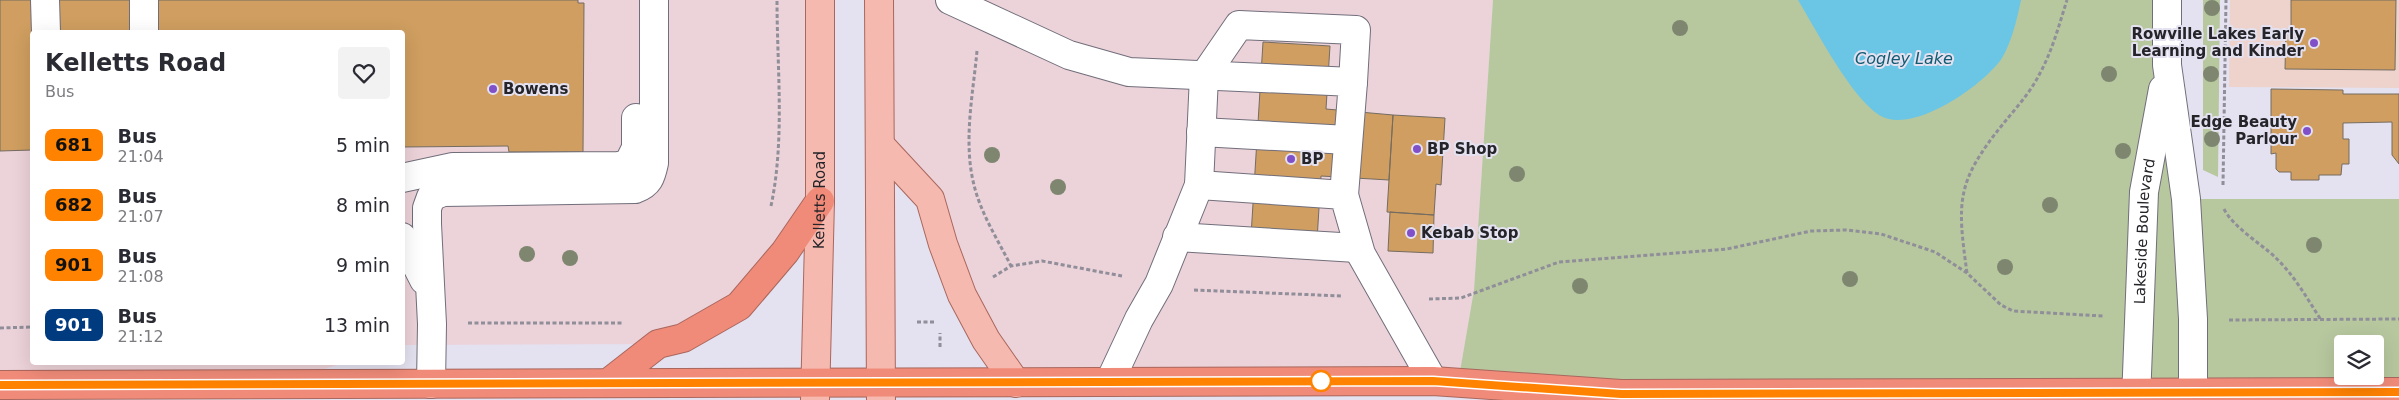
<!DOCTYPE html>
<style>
body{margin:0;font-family:"DejaVu Sans",sans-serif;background:#f2f2f3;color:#2b2b33;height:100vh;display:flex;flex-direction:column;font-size:19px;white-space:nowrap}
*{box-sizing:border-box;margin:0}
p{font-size:16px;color:#7c7c81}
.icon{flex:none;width:28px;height:28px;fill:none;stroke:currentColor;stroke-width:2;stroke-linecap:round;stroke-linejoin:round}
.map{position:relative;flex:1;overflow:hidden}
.drawer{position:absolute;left:30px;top:30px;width:375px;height:335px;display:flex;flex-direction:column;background:#fff;border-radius:5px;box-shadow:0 5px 20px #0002}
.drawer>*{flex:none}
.badge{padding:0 10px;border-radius:8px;font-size:18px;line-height:32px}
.controls{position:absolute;left:2334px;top:335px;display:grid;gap:10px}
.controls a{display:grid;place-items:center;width:50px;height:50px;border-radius:5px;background:#fff;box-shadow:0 5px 20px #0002;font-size:25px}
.map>.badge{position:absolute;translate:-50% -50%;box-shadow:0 0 0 2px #fff}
.round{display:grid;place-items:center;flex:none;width:52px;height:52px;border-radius:5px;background:#f2f2f3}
.overview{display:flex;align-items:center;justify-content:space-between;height:85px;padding:0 15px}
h1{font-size:24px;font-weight:800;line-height:38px}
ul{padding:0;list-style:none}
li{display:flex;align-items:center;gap:15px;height:60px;padding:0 15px}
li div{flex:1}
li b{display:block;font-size:19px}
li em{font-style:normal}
li .badge{min-width:55px;font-weight:700;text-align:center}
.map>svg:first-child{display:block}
.commercial{fill:#ecd2d9}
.education{fill:#edd3cc}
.green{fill:#b7c89f;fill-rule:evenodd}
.water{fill:#6bc5e5}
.building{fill:#cf9e60;stroke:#756c61}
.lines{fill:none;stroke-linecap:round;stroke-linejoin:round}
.minor-casing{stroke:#716e7b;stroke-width:30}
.major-casing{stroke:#a9675d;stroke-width:30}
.highway-casing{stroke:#a9675d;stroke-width:30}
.path{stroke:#908e99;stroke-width:3;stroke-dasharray:4 2.5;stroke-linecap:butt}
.minor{stroke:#fff;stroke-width:28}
.major{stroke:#f6b9af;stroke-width:28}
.highway{stroke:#f08b79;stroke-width:28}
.tree{fill:#7e8670}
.line-casing{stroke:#fff;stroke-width:11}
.line{stroke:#ff8200;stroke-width:8}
.poi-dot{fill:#8050c8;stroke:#e4e1f0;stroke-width:2}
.stop-dot{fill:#fff;stroke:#ff8200;stroke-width:2.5}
.labels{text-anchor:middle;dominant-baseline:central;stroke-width:4;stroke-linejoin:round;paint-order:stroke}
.poi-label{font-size:15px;font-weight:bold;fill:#252429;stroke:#e4e1f0;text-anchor:start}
.street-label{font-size:15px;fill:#252429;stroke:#e4e1f0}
.water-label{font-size:16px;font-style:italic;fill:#105b71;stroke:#e4e1f0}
</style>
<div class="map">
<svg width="2399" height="400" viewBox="0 0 2399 400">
<rect width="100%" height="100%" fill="#e4e1f0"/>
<path class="commercial" d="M0 0H820V201L739 306 658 344 403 345 402 32H32V362L343 363 275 385H0Z
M879 0H1493L1474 290 1458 383H1016L943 244 880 145Z"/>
<path class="education" d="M2230 0H2399V88L2229 87Z"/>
<path class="green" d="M1493 0H2167L2186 199H2399V392L1458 383 1474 290ZM2342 344H2375V376H2342Z
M2203 0H2220L2218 177 2203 170Z"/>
<path class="water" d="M1798 0H2021C2017 19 2012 41 2002 58 1984 85 1912 136 1879 115 1851 97 1816 30 1798 0Z"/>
<path class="building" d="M0 0H578V3H584L583 152H509L508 146 402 147V32H32V150L0 151Z
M2291 0H2396L2395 70 2285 69 2286 29 2291 28Z
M1263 42 1330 46 1326 109 1393 115 1389 180 1321 176 1317 240 1251 236Z
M2271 89 2343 90V94H2399V164L2392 155V122L2343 123V139H2349V164H2342L2341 175H2319V180H2291V172H2279L2276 169V153L2271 154Z
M1393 115 1445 118 1441 185 1436 184 1434 215 1387 212Z
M1390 212 1434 215 1433 253 1388 251Z"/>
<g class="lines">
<g class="minor-casing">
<g id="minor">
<path d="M45 0 46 32"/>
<path d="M144 0V32"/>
<path d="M950 0 1069 55 1129 72 1353 82 1344 195"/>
<path d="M2167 0V65L2186 199 2193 319V400"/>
<path d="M1201 132 1348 140"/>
<path d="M402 178 453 167 619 166 628 164 636 148V118"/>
<path d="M1199 185 1344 195 1361 254 1433 381"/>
<path d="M402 237 424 280"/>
<path d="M1177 237 1357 248"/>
<path d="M1110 381 1139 319 1159 284 1199 185 1204 76 1239 25 1356 30 1353 82"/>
<path d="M431 384 432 324 427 224V208L431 197 443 192 635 189C649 184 651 177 654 163V0"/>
<path id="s1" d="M2136 400 2144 192 2163 89"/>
</g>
</g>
<g class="major-casing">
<g id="major">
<path d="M879 0 881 400"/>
<path d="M880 145 930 199 943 244 962 295 986 340 1016 383"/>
<path id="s2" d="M815 400 820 201V0"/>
</g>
</g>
<g class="highway-casing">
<path id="highway" d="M608 383 658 344 683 338 739 306 785 252 820 201
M0 385 1433 381 1621 394 2399 392"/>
</g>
<path class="path" d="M977 51C973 94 963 142 974 185 981 214 998 240 1011 266
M2223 185 2226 0
M771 206C785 140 777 68 777 0
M2224 209C2233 227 2260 243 2275 257 2294 275 2307 298 2321 320
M1967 273C1957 201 1956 182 2003 124 2015 109 2030 93 2039 75 2052 52 2059 25 2067 0
M993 277 1011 266 1042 261 1122 276
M1194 290 1343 296
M1429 299 1461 298 1559 262 1727 249 1811 231 1846 230 1881 234 1935 252 1967 273 2001 305 2013 311 2103 316
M2229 320 2399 319
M917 322H936
M468 323H624
M0 328 32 327
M940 347V333"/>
<use href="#minor" class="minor"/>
<use href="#major" class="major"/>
<use href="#highway" class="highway"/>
</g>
<g class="tree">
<circle cx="2212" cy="8" r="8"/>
<circle cx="1680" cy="28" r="8"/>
<circle cx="2109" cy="74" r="8"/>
<circle cx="2211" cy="74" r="8"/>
<circle cx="2212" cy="139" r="8"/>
<circle cx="2123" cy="151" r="8"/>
<circle cx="992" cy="155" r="8"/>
<circle cx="1517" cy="174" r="8"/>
<circle cx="1058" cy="187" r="8"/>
<circle cx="2050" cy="205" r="8"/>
<circle cx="2314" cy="245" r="8"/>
<circle cx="527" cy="254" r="8"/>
<circle cx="570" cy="258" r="8"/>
<circle cx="2005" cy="267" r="8"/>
<circle cx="1850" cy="279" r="8"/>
<circle cx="1580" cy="286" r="8"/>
</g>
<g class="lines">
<g class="line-casing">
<path id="line" d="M0 385 1433 381 1621 394 2399 392"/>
</g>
<use href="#line" class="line"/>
</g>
<g class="poi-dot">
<circle cx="2314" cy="43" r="5"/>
<circle cx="493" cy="89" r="5"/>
<circle cx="2307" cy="131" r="5"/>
<circle cx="1417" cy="149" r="5"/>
<circle cx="1291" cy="159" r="5"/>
<circle cx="1411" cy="233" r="5"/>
</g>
<circle class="stop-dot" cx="1321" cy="381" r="10"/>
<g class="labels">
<g class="poi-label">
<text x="2304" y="34" text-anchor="end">Rowville Lakes Early<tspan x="2304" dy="17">Learning and Kinder</tspan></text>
<text x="503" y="89">Bowens</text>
<text x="2297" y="122" text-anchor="end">Edge Beauty<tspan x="2297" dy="17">Parlour</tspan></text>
<text x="1427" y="149">BP Shop</text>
<text x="1301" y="159">BP</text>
<text x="1421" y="233">Kebab Stop</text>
</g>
<g class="street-label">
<text stroke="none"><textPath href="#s2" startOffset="200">Kelletts Road</textPath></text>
<text stroke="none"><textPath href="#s1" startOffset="169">Lakeside Boulevard</textPath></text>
</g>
<g class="water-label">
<text x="1904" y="58">Cogley Lake</text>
</g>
</g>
</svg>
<div class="controls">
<a><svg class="icon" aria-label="layers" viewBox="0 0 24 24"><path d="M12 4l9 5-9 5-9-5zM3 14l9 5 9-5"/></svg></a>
</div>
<section class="drawer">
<div class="overview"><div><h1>Kelletts Road</h1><p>Bus</p></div><a class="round"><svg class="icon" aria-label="heart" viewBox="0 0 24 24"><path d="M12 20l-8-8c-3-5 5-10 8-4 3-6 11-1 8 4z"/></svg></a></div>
<ul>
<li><span class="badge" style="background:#ff8200;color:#111">681</span><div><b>Bus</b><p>21:04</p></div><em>5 min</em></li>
<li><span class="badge" style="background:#ff8200;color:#111">682</span><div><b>Bus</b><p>21:07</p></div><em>8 min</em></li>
<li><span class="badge" style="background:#ff8200;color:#111">901</span><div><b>Bus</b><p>21:08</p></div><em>9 min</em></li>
<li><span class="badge" style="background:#003b80;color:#fff">901</span><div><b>Bus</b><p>21:12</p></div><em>13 min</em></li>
</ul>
</section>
</div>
